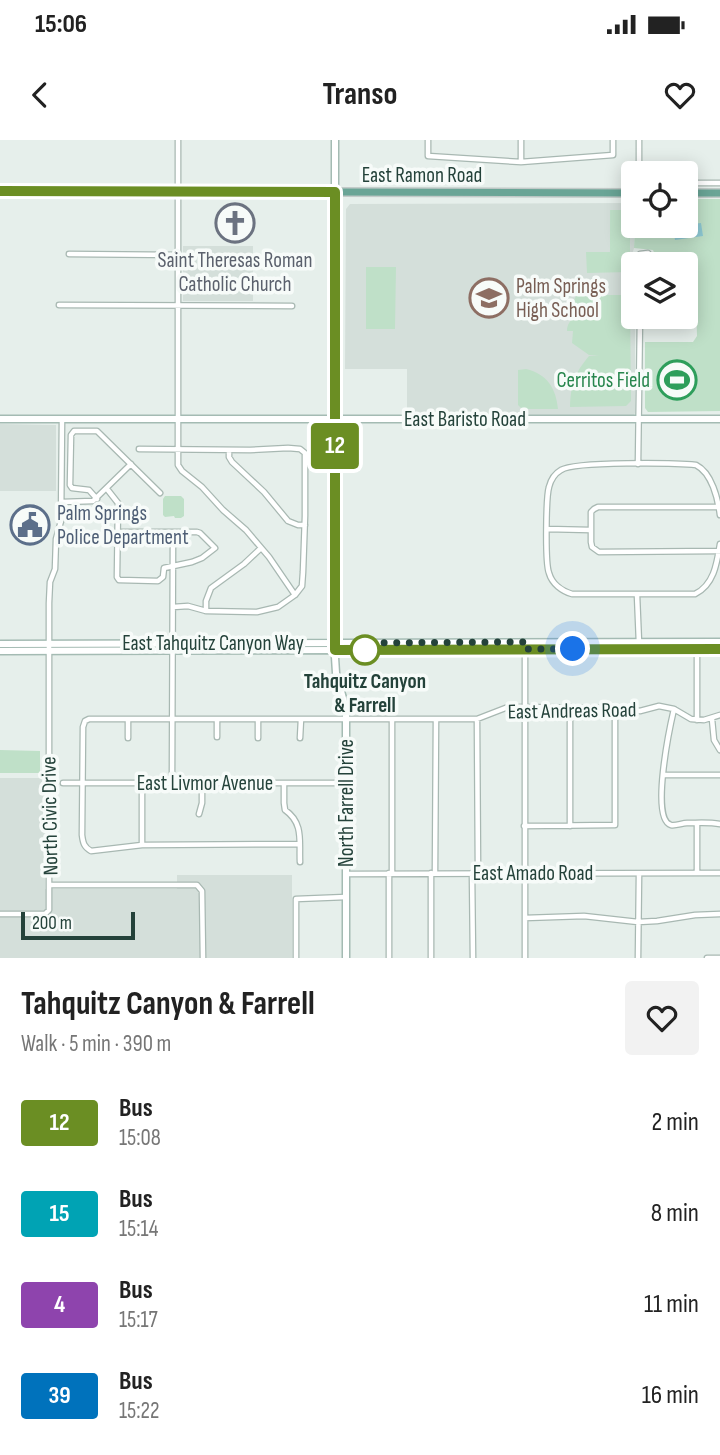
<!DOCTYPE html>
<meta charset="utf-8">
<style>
body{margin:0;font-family:"Sofia Sans Condensed",sans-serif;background:#f2f2f2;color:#222;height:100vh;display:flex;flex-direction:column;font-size:26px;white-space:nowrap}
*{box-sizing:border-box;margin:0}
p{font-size:23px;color:#767676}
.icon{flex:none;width:38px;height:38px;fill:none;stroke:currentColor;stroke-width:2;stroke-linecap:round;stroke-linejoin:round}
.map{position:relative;height:818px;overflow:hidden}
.drawer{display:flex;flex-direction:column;background:#fff;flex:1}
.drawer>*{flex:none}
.badge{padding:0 14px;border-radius:5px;font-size:24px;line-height:46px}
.controls{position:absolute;left:621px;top:21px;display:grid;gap:14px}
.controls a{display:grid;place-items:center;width:77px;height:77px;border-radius:7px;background:#fff;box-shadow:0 4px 18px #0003;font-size:35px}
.scale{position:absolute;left:21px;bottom:18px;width:114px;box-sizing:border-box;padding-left:7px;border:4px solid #24423a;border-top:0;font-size:19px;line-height:24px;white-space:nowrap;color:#24423a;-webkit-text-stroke:5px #f7fbf9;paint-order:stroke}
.you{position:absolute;width:35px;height:35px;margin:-18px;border:5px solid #fff;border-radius:50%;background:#1a73e8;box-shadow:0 0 0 10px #1a73e833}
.map>.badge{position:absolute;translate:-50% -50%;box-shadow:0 0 0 4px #fff}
.round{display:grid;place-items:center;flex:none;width:74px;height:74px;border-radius:7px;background:#f2f2f2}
.overview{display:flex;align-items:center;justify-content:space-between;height:119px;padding:0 21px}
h1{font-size:33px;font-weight:700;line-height:52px}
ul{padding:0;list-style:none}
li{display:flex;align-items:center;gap:21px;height:91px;padding:0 21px}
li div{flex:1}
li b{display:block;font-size:26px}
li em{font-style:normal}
li .badge{min-width:77px;font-weight:700;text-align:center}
.status{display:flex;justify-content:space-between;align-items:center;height:49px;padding:0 35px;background:#fff;direction:ltr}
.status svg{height:19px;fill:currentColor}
header{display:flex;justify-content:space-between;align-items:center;height:91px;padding:0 21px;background:#fff;font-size:32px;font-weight:700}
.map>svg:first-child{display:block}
.built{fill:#d4dfda}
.green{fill:#bfe0c8}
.water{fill:#8ec9d4}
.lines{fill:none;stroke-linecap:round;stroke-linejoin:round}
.street-casing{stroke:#a8b8b2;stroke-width:7}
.secondary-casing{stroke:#a4bbb3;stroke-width:9}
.primary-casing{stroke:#c2cac8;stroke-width:10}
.street{stroke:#fff;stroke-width:4.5}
.secondary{stroke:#fff;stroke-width:6}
.primary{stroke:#6aa596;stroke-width:7}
.line-casing{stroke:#fff;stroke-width:16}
.line{stroke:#6b8e23;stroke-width:10}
.walk{stroke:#24423a;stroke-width:7;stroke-dasharray:0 12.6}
.stop-dot{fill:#fff;stroke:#6b8e23;stroke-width:3.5}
.labels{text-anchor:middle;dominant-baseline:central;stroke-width:7;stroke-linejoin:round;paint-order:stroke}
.street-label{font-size:21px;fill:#24423a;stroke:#f7fbf9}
.worship-label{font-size:21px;fill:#5b616d;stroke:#f7fbf9}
.education-label{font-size:21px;fill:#785e54;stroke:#f7fbf9;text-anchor:start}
.leisure-label{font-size:21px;fill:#27864d;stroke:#f7fbf9;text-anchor:end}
.service-label{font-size:21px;fill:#4e5e75;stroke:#f7fbf9;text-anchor:start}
.stop-label{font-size:21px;font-weight:bold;fill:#24423a;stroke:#f7fbf9}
</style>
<div class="status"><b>15:06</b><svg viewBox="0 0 49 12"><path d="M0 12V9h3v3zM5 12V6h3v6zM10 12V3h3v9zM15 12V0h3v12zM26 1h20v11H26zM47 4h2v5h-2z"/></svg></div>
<header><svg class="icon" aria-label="back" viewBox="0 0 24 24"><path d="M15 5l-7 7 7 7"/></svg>Transo<svg class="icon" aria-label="heart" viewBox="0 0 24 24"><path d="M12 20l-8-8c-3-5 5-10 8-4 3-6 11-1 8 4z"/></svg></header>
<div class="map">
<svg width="720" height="818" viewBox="0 0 720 818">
<rect width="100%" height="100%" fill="#e6efeb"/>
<path class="built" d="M630 63 633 65 634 86H635L634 108 631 118 630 119V138L633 139 634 177H635V273L634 275H407V229H345L346 69 350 64Z
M183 106H253V161H183Z
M0 284 56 285V351H0Z
M0 638H45V749H177V735H292V818H0Z"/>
<path class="green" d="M686 59H720V271L648 272 645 268V202H693L697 196 696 161 688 151 686 150V124H653L656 117 653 110 634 108 635 86H686Z
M610 70H630V112L627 113 628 132 587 133 586 112H610Z
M366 127H396L395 189H366Z
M577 155H625L630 160 631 261 626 266 570 267C571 244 574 234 589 216L599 215H589L572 203 573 191H567C567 183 571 182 573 176 575 168 571 162 577 155Z
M526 229C547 234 556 248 558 269H522L518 265V230Z
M165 356H181L184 359V376L181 378H175L174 376 165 377 163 375V359Z
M0 610 40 611V633H0Z"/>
<path class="water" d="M701 83 703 96 675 100 673 86Z"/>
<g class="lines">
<g class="street-casing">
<path id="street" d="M178 0V325L182 331 202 347 223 370 246 390 269 417 295 455
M428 0V16L521 22 613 15V0
M639 0V33
M521 22V0
M686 43H720
M69 114 178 115
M638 124V117L640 114 648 113 650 116 648 124
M59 165 292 166
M139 309 250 310 288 308 300 309 305 313V376L303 432 302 446 295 455 278 467 257 472 206 471 188 466 173 467
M229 310V317L232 322 264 352 288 381 298 385H305
M638 324 640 177
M107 349 118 363 117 437 119 440 158 441 163 437 164 428 192 422 202 418 215 408 200 393 197 392H118
M97 359 89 350 72 348 70 345 71 295 74 291H97L160 353
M62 362 93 361 131 324
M719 367H598L594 369 591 372V402L592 407 599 412 720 411
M720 375C718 359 712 333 696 325 677 323 575 321 561 330 554 334 551 339 549 347 546 357 545 423 549 433 552 444 562 451 572 454H695C714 445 717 423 720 404
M547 389 590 390
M637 455 639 503
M206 471V461L211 448 244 424 261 408
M525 507V818
M570 567V686
M674 569C670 586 650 680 671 685 676 686 682 683 687 683 698 683 709 682 720 684
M392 579V733
M477 579 478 733
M712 579 714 600 720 610
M217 580V597
M258 580V598
M697 580V509
M128 598V580
M300 598 301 579
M663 635H720
M63 643H346
M142 643V705
M172 643 173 392
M284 643V663L285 670C304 683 299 702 300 722
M199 674 202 663V643
M697 684V733
M524 686 615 685V568
M299 704 142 705 91 711C84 707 83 703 82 695L83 587 85 581 89 579H477L508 567 615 568 640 571 659 566 674 569 691 579 704 580 720 575
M389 733V818
M435 733 436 579
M472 733 473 818
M346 734 720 733
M49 745H197L202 751 203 818
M0 774H45L49 770V463L50 442 55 429 56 399 61 381 62 279
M525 778 584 776 638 782 657 781 695 775 720 774
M296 818V759L346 757
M431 818V733
M638 818 639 734
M707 818H720"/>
</g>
<g class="secondary-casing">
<path id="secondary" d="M335 0V517L336 533 346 569V818
M0 279H720
M0 504 720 502
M0 511 720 509"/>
</g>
<g class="primary-casing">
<path id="primary" d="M0 51 634 53
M686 53H720"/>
</g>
<use href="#street" class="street"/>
<use href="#secondary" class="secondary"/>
<use href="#primary" class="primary"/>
</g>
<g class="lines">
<g class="line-casing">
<path id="line" d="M0 51 335 52V510L720 509"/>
</g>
<use href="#line" class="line"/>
<path class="walk" d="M365 510 366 503 503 502H525V509H573"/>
</g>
<defs>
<g id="church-ring" transform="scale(2.0125)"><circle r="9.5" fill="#f7fbf9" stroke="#6b7280" stroke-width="1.5"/><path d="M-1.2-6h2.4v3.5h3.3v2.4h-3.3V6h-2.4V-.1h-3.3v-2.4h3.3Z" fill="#6b7280"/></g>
<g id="school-ring" transform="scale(2.0125)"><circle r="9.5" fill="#f7fbf9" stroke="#8d6e63" stroke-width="1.5"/><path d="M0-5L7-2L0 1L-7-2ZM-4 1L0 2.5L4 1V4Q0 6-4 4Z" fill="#8d6e63"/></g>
<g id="stadium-ring" transform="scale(2.0125)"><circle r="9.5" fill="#f7fbf9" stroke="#2e9e5b" stroke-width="1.5"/><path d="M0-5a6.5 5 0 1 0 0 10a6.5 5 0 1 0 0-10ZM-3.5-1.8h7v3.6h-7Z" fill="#2e9e5b"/></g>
<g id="civic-ring" transform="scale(2.0125)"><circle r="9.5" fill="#f7fbf9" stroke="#5c6f8a" stroke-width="1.5"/><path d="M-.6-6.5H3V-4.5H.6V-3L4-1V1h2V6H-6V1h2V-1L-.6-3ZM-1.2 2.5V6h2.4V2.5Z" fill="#5c6f8a"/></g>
</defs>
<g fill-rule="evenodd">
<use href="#church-ring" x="235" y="83"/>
<use href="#school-ring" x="489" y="158"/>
<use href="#stadium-ring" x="677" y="240"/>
<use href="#civic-ring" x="30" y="385"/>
</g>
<circle class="stop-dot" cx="365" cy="510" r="14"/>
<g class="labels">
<g class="street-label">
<text x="422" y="35">East Ramon Road</text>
<text x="465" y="279">East Baristo Road</text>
<text x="213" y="503">East Tahquitz Canyon Way</text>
<text transform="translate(572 571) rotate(-1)">East Andreas Road</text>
<text x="205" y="643">East Livmor Avenue</text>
<text transform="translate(346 663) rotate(-90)">North Farrell Drive</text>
<text transform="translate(50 676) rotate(-91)">North Civic Drive</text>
<text x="533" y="733">East Amado Road</text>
</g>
<g class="worship-label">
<text x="235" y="120">Saint Theresas Roman<tspan x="235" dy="24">Catholic Church</tspan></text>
</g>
<g class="education-label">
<text x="516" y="146">Palm Springs<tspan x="516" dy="24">High School</tspan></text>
</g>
<g class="leisure-label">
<text x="650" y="240">Cerritos Field</text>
</g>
<g class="service-label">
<text x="57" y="373">Palm Springs<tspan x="57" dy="24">Police Department</tspan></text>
</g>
<g class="stop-label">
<text x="365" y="541">Tahquitz Canyon<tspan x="365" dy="24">&amp; Farrell</tspan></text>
</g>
</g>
</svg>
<div class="controls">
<a><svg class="icon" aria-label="locate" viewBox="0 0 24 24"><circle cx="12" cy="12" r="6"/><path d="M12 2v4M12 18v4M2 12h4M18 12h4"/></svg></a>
<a><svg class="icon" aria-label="layers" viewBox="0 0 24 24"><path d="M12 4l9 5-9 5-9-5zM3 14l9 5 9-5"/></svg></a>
</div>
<div class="scale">200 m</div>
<div class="you" style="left:573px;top:509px"></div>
<b class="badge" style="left:335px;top:306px;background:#6b8e23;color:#fff">12</b>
</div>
<section class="drawer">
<div class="overview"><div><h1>Tahquitz Canyon &amp; Farrell</h1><p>Walk · 5 min · 390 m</p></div><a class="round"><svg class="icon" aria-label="heart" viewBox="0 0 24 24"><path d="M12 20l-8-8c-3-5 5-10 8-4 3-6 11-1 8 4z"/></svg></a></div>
<ul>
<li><span class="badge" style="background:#6b8e23;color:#fff">12</span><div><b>Bus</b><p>15:08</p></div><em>2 min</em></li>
<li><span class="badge" style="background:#00a3b4;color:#fff">15</span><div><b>Bus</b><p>15:14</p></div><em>8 min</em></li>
<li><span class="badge" style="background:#8e44ad;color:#fff">4</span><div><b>Bus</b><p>15:17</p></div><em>11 min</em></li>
<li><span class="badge" style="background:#0072bc;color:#fff">39</span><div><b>Bus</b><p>15:22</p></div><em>16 min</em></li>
</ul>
</section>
